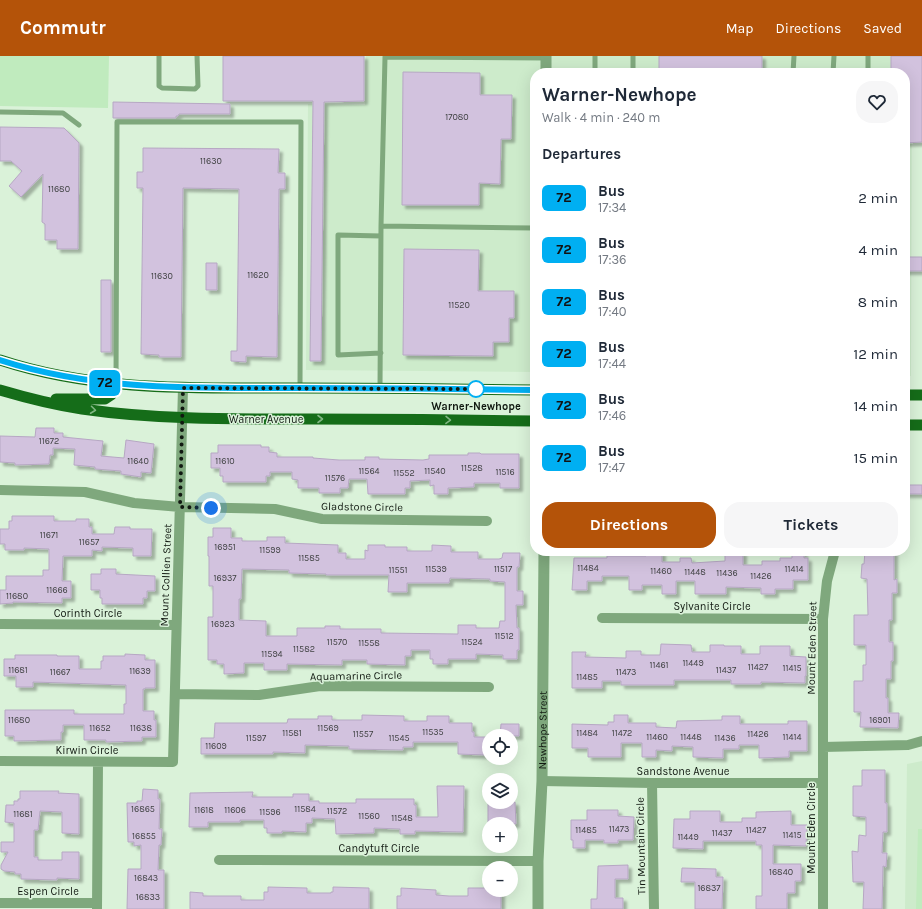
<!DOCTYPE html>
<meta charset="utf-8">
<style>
body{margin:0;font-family:Karla,sans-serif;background:#f6f6f7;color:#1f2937;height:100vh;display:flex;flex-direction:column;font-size:15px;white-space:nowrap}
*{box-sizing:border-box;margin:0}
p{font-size:13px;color:#747a83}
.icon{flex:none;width:22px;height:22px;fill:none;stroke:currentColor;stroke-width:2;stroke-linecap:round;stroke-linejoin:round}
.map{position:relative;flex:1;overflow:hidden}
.details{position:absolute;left:530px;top:12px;width:380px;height:488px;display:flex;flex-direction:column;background:#fff;border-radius:16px;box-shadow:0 4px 16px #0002}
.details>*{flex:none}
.badge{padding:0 8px;border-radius:6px;font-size:14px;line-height:26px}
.controls{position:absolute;left:482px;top:673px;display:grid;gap:8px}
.controls a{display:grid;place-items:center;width:36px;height:36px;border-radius:50%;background:#fff;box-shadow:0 4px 16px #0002;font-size:20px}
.you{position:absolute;width:20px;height:20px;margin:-10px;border:3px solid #fff;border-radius:50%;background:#1a73e8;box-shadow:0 0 0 6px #1a73e833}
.map>.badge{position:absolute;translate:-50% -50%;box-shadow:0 0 0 2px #fff}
h2{padding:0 12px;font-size:15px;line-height:36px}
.round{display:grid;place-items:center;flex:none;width:42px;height:42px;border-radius:16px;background:#f6f6f7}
.overview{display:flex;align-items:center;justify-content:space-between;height:68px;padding:0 12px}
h1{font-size:19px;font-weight:700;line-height:30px}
.button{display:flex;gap:8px;margin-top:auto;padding:8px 12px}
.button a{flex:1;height:46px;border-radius:16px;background:#b45309;color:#fff;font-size:16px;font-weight:700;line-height:46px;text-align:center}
.button a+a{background:#f6f6f7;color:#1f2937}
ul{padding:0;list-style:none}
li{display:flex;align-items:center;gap:12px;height:52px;padding:0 12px}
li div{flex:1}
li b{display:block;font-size:15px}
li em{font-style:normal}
li .badge{min-width:44px;font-weight:700;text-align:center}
header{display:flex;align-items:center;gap:24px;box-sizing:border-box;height:56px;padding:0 20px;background:#b45309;color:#fff}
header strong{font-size:19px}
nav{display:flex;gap:22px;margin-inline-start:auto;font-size:14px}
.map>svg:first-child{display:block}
.built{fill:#cdebcb}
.green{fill:#c0ebbe}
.building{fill:#d2c2de;stroke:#b6a7c3;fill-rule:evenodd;filter:url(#shadow)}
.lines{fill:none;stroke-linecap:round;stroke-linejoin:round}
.service{stroke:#7fa87d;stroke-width:5}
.minor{stroke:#7fa87d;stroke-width:10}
.tertiary{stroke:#7fa87d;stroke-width:11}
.primary{stroke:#156d19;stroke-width:11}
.oneway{stroke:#81b683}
.line-casing{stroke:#fff;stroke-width:9}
.line{stroke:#00aff2;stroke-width:6}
.walk{stroke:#111911;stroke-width:4;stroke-dasharray:0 7.2}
.stop-dot{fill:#fff;stroke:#00aff2;stroke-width:2}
.labels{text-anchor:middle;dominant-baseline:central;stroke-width:3;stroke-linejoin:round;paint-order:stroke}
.number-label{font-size:9px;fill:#414344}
.stop-label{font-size:11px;font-weight:bold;fill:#111911;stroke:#daf2d9}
.street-label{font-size:11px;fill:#111911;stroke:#daf2d9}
</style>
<header>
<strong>Commutr</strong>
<nav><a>Map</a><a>Directions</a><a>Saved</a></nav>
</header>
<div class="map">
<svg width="922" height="853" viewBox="0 0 922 853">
<defs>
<filter id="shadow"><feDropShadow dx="3.5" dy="3.5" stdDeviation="1" flood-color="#0004"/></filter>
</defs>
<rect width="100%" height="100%" fill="#daf2d9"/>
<path class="built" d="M366 0H912L911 320H905V17H535V316L306 314 308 48 365 49Z
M922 705V853H905L907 708Z"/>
<path class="green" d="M0 0H109L108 52 0 50Z
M918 773H922V853H916Z"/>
<path class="building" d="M223 0H364V45L324 46 321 305H310L313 45H223Z
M659 0H762V17H659Z
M891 0H922V86L905 87V17H891Z
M403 16 480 17V39H512L511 83H501L500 128 479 127V149H402Z
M113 46 230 48V58H179L178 60H176V62H113Z
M0 71 64 72 79 87 78 193H57V184H45V168L42 166 43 118 21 141 9 130 22 115 11 105H0Z
M143 92 279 93 278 117H285V133H279L277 301 246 300V306L231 305V295H237L239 133 183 132 181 301H159V299L141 298 143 132H137V116H143Z
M404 193 479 194 478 235H514V262H509V286H493V300L403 299Z
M905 201H922V215H905Z
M206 207H217V234H206Z
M101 224H111V296H101Z
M36 372H54V377H63V381L103 385 101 400 124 402 126 384 154 388 151 417 141 416V421L121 418V415L95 413V411L74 409 75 393 53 392V399H50L49 408 15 409V407L0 406V380L35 381Z
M218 389H261V391H269V396L277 397V401H313V402L339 404H365V401H379V403L423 404 429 403V399H468V397H480L481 398H519V432H500V427H474V431L448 432V438H434V429L430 430V424L410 425V432H405V438H368L367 423H349L348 432H340V437H319V432H298V424L292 423V416H270V420H266V426H223V420H220V412H211V397H218Z
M905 429H922V438H905Z
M12 460H54V465H76V463H89V471H92V478H114L115 471H130V473H152L151 500H133V492L102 491V495L92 494V500H63L62 525H71V542H62V547L13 546V547L0 548V534H6V520H43V514H49V493L24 492V494H5V488H0V473H9V465H12Z
M213 472H231V482H242V485H267V481H285V487L338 489V497H346V503H365V494L368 495V489H385V491H407V495H432V489L451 490V496H478V503H499L502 502 503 497H520L519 511H517V535H523V549H516L517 572H519V594H517V603H503V599L476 598V603H448V608H433V603H430V594H411V600H405V609L367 608V604H342V609L287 608V614H264V607H244V617L224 618V608H217V604H208V561H213V530H209V500H208V481H213ZM242 513 289 514V517L326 518V519H389L388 536H407V527H449L450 522 490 523V525L505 526V565H500L499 572H476V569H458V578L381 577V573H340V570H325V572H297V580H266V565L239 564V543H241Z
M865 495H894V524L897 523V537H892V564H889V586H893V605H891V623H886V642H888V657H899L898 672 860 671 861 656H854V625H863V609H866V589H854V559H868L867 523 861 522 862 508H864Z
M646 496H662V506H680V502H691L692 507 725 505V496H743V509H762V505H780V502H792V496H804V502H808V524H793V533H775V538H761V532L726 531V538H695V525H676V538H662V529H642V534H629V520H602V525H587V534H572L574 502H607V500H646Z
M101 513H116V518L155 520V535H147V542H143V548H102V542H100V534H91V518H101Z
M661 588 691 589 692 596H710V589H724V590H741V598H760V590H790V600L806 601V620H805V627L761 626V628H731V624H674V629H621V625H602V632H572V596H586L585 601 626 602V595H641V599H660Z
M125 598 145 599V604H155V632H145V633H143V655H154V664H156V681H142V685L106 686V684H84V669H63V676H61V684L14 685V680H5V654H74V658H124V648H126V629L33 626V631H16V620H4V603H15V599H57V600H79V613H101V605H103V600H125Z
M362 659 404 660V665H427V660H449V667H472V676H474V681H489V696H485V699L458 698V686H413V691H403V694L349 693V690L305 689V697L273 696V698H201V682H214L215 667H287L288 663H318V660H332V664H362Z
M614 659H628V667H656V671L676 672 677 665 722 664V660H740V668H788V665H807V695H789V701L759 702V689H739V693H723V702L693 701V691L672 690V695L656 694V701H642V687H621V701H588V692H572V668L608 669V666H614Z
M501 668H519V680H500Z
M862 714H885V747H887V776H883L882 797H887L886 811 883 810 882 853H863L864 826H853L852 795 858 796 859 779 866 780V761L853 760V730H862Z
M437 730H464L463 776 415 775V778H400V773L374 772V777L336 778 335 763 312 762V767H306V776L282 775V777H267V772H264V764H240V766H208V771H189L190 737 253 736 252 741H293V738H309V745H319V747H356V743H414V749H416V761H438Z
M143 733 158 734V743H160L159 773H162L161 789H159L158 814H164V853H127L128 813H141V789L134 790V786H128L127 747H137V745H142Z
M20 735H59L58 737 79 738V778L62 777V756L40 755 38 774H34V801H38V804H62V796H79V823L57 822V824L21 823V818H15V816L4 815 1 813V809L8 796H1V786H14V767L5 766 6 749H14V745H18V743H20Z
M488 746H515L516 768H488Z
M587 754H618V760L634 761 633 784H618V787H604V784H585V792H573V784H571V764H587Z
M690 755H720V766H742V762H756V756L791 755V769H807L806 790 773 789V808H801V825H795V837H787V853H756V840H762V789H756V785H703V793L673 792 674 763H690Z
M628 809V823H615V842H623V853H591V843H597L598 810Z
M682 812 716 813V821H723L722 853H695V826H681Z
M268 831 307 832V837H331V836H333V831L369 832V853H190V836L203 837V840H241V844H264V836H268Z
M401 832 436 834V839L449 840H468V832H489V834H501V853H397V840H401Z"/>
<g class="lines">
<path class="service" d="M159 0V30L162 32 195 33 198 30 197 0
M595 0V17
M633 17V0
M793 17 794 0
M833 17 834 0
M868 17V0
M0 56 63 57 79 69
M381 170 535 172
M381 297 338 299V179L381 180
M116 328 117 66H301L300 332
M380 333 381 170 385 1 546 2"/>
<path class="minor" d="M0 434 85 436 134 447 180 451 275 453 322 463 487 465
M602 562 823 563
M0 568 176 569
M175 638 259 639 320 630 489 631
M823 691 908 689 922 685
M0 705 173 706 183 332
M542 725 652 727H823
M652 727 654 853
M219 804 538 805
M0 847H97
M97 853 98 706
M823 853V563L827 525 835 495"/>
<g class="tertiary">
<path d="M546 0V17"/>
<path id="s1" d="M538 853V805L542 725 544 495"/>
</g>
<path class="primary" d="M0 304C96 336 197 332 296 332 376 332 455 333 535 334
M0 334C27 342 55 349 82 353 158 364 235 363 311 363 386 363 460 364 535 365
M905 339H922
M56 343H105L111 339 116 329
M905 369H922"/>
</g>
<defs><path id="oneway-chevron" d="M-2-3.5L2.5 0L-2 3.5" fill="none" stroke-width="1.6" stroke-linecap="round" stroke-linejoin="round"/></defs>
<g class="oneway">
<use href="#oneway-chevron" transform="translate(93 354) rotate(7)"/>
<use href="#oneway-chevron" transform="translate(320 363)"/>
<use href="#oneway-chevron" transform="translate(448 364) rotate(1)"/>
</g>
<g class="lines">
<g class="line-casing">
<path id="line" d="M0 304C96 335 194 332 293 332 374 332 454 333 535 334"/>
</g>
<use href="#line" class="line"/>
<path class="walk" d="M211 452 180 451 183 332 476 333"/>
</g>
<circle class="stop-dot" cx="476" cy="333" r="8"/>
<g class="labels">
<g class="number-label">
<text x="457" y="61">17080</text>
<text x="211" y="105">11630</text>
<text x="59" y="133">11680</text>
<text x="258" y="219">11620</text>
<text x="162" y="220">11630</text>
<text x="459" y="249">11520</text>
<text x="49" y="385">11672</text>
<text x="138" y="405">11640</text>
<text x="225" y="405">11610</text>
<text x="472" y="412">11528</text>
<text x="369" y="415">11564</text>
<text x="435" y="415">11540</text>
<text x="505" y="416">11516</text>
<text x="404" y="417">11552</text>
<text x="335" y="422">11576</text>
<text x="49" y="479">11671</text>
<text x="89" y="486">11657</text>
<text x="225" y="491">16951</text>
<text x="270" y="494">11599</text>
<text x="309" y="502">11585</text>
<text x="588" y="512">11484</text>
<text x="436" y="513">11539</text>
<text x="503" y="513">11517</text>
<text x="794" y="513">11414</text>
<text x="398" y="514">11551</text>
<text x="661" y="515">11460</text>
<text x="695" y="516">11448</text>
<text x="727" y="517">11436</text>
<text x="761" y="520">11426</text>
<text x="225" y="522">16937</text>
<text x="57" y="534">11666</text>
<text x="17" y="540">11680</text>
<text x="223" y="568">16923</text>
<text x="504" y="580">11512</text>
<text x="337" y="586">11570</text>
<text x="472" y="586">11524</text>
<text x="369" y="587">11558</text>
<text x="304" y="593">11582</text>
<text x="272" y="598">11594</text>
<text x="693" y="607">11449</text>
<text x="659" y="609">11461</text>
<text x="758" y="611">11427</text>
<text x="792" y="612">11415</text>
<text x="18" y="614">11681</text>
<text x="726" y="614">11437</text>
<text x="140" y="615">11639</text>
<text x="60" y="616">11667</text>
<text x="626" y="616">11473</text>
<text x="587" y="621">11485</text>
<text x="19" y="664">11680</text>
<text x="880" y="664">16901</text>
<text x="100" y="672">11652</text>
<text x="141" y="672">11638</text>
<text x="328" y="672">11569</text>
<text x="433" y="676">11535</text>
<text x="292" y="677">11581</text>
<text x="587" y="677">11484</text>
<text x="622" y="677">11472</text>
<text x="363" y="678">11557</text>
<text x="758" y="678">11426</text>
<text x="657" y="681">11460</text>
<text x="691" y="681">11448</text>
<text x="792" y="681">11414</text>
<text x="256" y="682">11597</text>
<text x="399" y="682">11545</text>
<text x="725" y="682">11436</text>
<text x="216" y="690">11609</text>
<text x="143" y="753">16865</text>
<text x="305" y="753">11584</text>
<text x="204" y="754">11618</text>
<text x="235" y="754">11606</text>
<text x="337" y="755">11572</text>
<text x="270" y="756">11596</text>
<text x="23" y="758">11681</text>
<text x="369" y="760">11560</text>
<text x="402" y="762">11548</text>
<text x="619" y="773">11473</text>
<text x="586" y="774">11485</text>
<text x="756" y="774">11427</text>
<text x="722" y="777">11437</text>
<text x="792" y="779">11415</text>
<text x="144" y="780">16855</text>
<text x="688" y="781">11449</text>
<text x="781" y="816">16840</text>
<text x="146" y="822">16843</text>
<text x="709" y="832">16837</text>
<text x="148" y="841">16833</text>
</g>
<g class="stop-label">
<text x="476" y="350">Warner-Newhope</text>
</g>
<g class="street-label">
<text x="266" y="363">Warner Avenue</text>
<text transform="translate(362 451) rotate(1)">Gladstone Circle</text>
<text transform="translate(166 519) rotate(-88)">Mount Collien Street</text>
<text x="712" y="550">Sylvanite Circle</text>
<text x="88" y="557">Corinth Circle</text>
<text transform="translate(812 592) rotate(-89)">Mount Eden Street</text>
<text transform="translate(356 620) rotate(-1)">Aquamarine Circle</text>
<text stroke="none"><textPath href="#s1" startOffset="179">Newhope Street</textPath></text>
<text x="87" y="694">Kirwin Circle</text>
<text x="683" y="715">Sandstone Avenue</text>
<text transform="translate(811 772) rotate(-90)">Mount Eden Circle</text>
<text transform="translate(641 790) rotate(-91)">Tin Mountain Circle</text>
<text x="379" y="792">Candytuft Circle</text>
<text x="48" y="835">Espen Circle</text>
</g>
</g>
</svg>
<div class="controls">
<a><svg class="icon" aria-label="locate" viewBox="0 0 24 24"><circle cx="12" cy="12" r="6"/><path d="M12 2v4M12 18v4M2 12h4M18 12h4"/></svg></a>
<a><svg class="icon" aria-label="layers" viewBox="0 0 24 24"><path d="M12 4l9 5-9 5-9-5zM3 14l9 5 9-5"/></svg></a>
<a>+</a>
<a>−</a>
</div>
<div class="you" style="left:211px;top:452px"></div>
<b class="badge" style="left:105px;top:327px;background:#00aff2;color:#111">72</b>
<section class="details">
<div class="overview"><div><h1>Warner-Newhope</h1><p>Walk · 4 min · 240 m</p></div><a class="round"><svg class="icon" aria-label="heart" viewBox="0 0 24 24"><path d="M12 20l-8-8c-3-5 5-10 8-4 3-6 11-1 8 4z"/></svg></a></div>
<h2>Departures</h2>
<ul>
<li><span class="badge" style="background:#00aff2;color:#111">72</span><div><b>Bus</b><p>17:34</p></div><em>2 min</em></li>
<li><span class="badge" style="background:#00aff2;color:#111">72</span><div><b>Bus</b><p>17:36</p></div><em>4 min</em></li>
<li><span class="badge" style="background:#00aff2;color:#111">72</span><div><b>Bus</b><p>17:40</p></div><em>8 min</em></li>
<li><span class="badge" style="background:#00aff2;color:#111">72</span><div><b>Bus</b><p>17:44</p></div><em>12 min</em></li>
<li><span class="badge" style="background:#00aff2;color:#111">72</span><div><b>Bus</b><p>17:46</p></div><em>14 min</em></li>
<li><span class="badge" style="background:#00aff2;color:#111">72</span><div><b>Bus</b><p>17:47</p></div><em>15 min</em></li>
</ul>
<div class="button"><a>Directions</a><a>Tickets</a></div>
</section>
</div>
